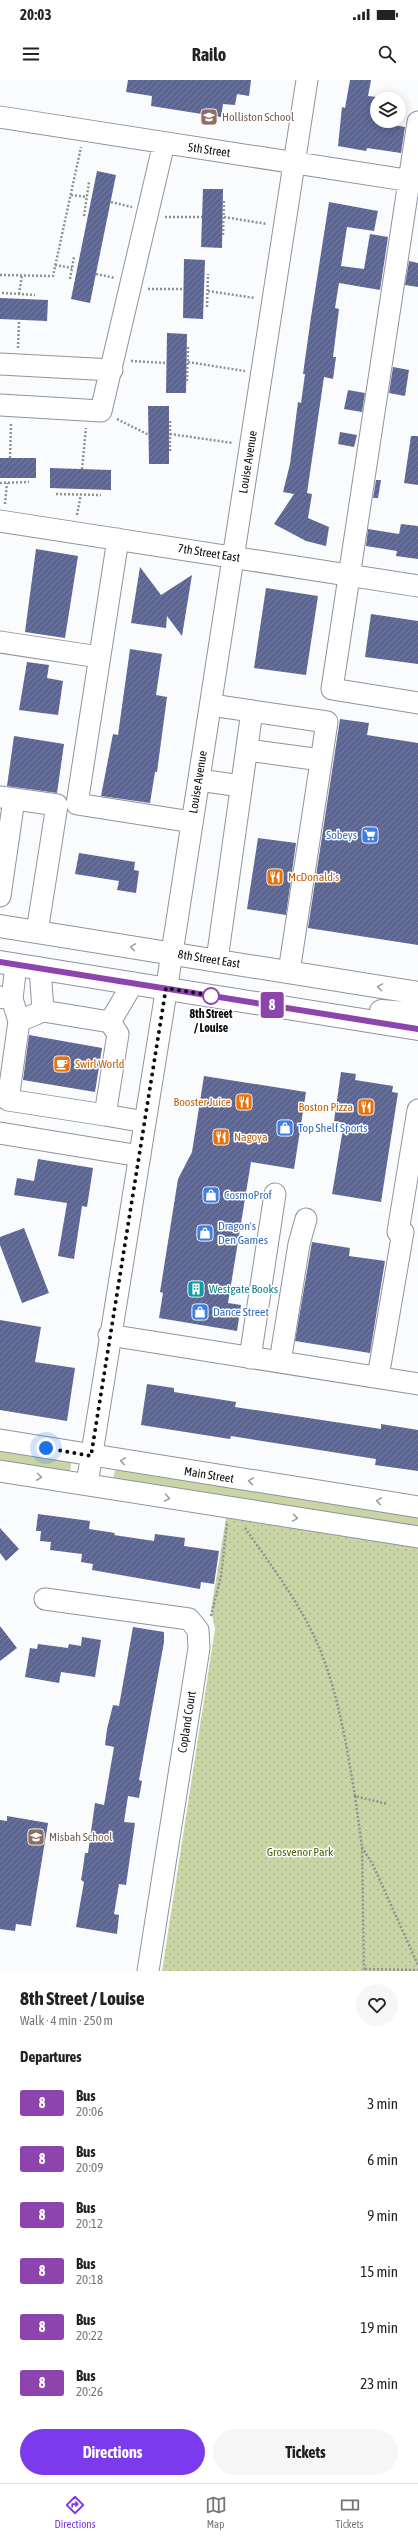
<!DOCTYPE html>
<meta charset="utf-8">
<style>
body{margin:0;font-family:"Asap Condensed",sans-serif;background:#f6f6f6;color:#222;height:100vh;display:flex;flex-direction:column;font-size:15px;white-space:nowrap}
*{box-sizing:border-box;margin:0}
p{font-size:13px;color:#767676}
.icon{flex:none;width:22px;height:22px;fill:none;stroke:currentColor;stroke-width:2;stroke-linecap:round;stroke-linejoin:round}
.map{position:relative;height:1891px;overflow:hidden}
.side{display:flex;flex-direction:column;background:#fff;flex:1}
.side>*{flex:none}
.badge{padding:0 8px;border-radius:3px;font-size:14px;line-height:26px}
.tools{position:absolute;left:370px;top:12px;display:grid;gap:8px}
.tools a{display:grid;place-items:center;width:36px;height:36px;border-radius:50%;background:#fff;box-shadow:0 2px 10px #0003;font-size:20px}
.you{position:absolute;width:20px;height:20px;margin:-10px;border:3px solid #fff;border-radius:50%;background:#1a73e8;box-shadow:0 0 0 6px #1a73e833}
.map>.badge{position:absolute;translate:-50% -50%;box-shadow:0 0 0 2px #fff}
h2{padding:0 20px;font-size:15px;line-height:36px}
.round{display:grid;place-items:center;flex:none;width:42px;height:42px;border-radius:21px;background:#f6f6f6}
.headline{display:flex;align-items:center;justify-content:space-between;height:68px;padding:0 20px}
h1{font-size:19px;font-weight:700;line-height:30px}
.button{display:flex;gap:8px;margin-top:auto;padding:8px 20px}
.button a{flex:1;height:46px;border-radius:24px;background:#7c3aed;color:#fff;font-size:16px;font-weight:700;line-height:46px;text-align:center}
.button a+a{background:#f6f6f6;color:#222}
ul{padding:0;list-style:none}
li{display:flex;align-items:center;gap:12px;height:56px;padding:0 20px}
li div{flex:1}
li b{display:block;font-size:15px}
li em{font-style:normal}
li .badge{min-width:44px;font-weight:700;text-align:center}
.status{display:flex;justify-content:space-between;align-items:center;height:28px;padding:0 20px;background:#fff;direction:ltr}
.status svg{height:11px;fill:currentColor}
header{display:flex;justify-content:space-between;align-items:center;height:52px;padding:0 20px;background:#fff;font-size:18px;font-weight:700}
.dock{display:flex;justify-content:space-around;align-items:center;height:56px;border-top:1px solid #e0e0e0;background:#fff;font-size:11px;color:#767676}
.dock a{display:grid;justify-items:center;gap:2px}
.dock .selected{color:#7c3aed}
.map>svg:first-child{display:block}
.grass{fill:#cad5a6}
.park{fill:url(#park-dots)}
.building{fill:url(#building-hatch)}
.lines{fill:none;stroke-linecap:round;stroke-linejoin:round}
.minor-casing{stroke:#90939e;stroke-width:23}
.major-casing{stroke:#90939e;stroke-width:24}
.path{stroke:#909194;stroke-width:2.5;stroke-dasharray:2 2;stroke-linecap:butt}
.minor{stroke:#fff;stroke-width:21}
.major{stroke:#fff;stroke-width:22}
.oneway{stroke:#9d9e9f}
.line-casing{stroke:#fff;stroke-width:9}
.line{stroke:#8e44ad;stroke-width:6}
.walk{stroke:#0b0c10;stroke-width:4;stroke-dasharray:0 7.2}
.stop-dot{fill:#fff;stroke:#8e44ad;stroke-width:2}
.labels{text-anchor:middle;dominant-baseline:central;stroke-width:3;stroke-linejoin:round;paint-order:stroke}
.education-label{font-size:12px;fill:#785e54;stroke:#fff;text-anchor:start}
.street-label{font-size:12px;fill:#0b0c10;stroke:#fff}
.shop-label{font-size:12px;fill:#366cbe;stroke:#fff;text-anchor:start}
.food-label{font-size:12px;fill:#c56008;stroke:#fff;text-anchor:start}
.stop-label{font-size:12px;font-weight:bold;fill:#0b0c10;stroke:#fff}
.culture-label{font-size:12px;fill:#0d838f;stroke:#fff;text-anchor:start}
.park-label{font-size:12px;fill:#525e0e;stroke:#fff}
</style>
<div class="status"><b>20:03</b><svg viewBox="0 0 49 12"><path d="M0 12V9h3v3zM5 12V6h3v6zM10 12V3h3v9zM15 12V0h3v12zM26 1h20v11H26zM47 4h2v5h-2z"/></svg></div>
<header><svg class="icon" aria-label="menu" viewBox="0 0 24 24"><path d="M4 6h16M4 12h16M4 18h16"/></svg>Railo<svg class="icon" aria-label="search" viewBox="0 0 24 24"><circle cx="10" cy="10" r="6"/><path d="M15 15l6 6"/></svg></header>
<div class="map">
<svg width="418" height="1891" viewBox="0 0 418 1891">
<defs>
<pattern id="park-dots" width="8" height="8" patternUnits="userSpaceOnUse"><rect width="8" height="8" fill="#cad5a6"/><path d="M2 2h.1M6 6h.1" fill="none" stroke="#acb68e" stroke-width="1.8" stroke-linecap="round"/></pattern>
<pattern id="building-hatch" width="6" height="6" patternUnits="userSpaceOnUse"><rect width="6" height="6" fill="#5d6591"/><path d="M-1 1l2-2M0 6l6-6M5 7l2-2" fill="none" stroke="#787d9c"/></pattern>
</defs>
<rect width="100%" height="100%" fill="#fafbfd"/>
<path class="grass" d="M0 1370 69 1381 71 1383 70 1392 0 1383Z
M118 1389 418 1436V1449L113 1399 115 1391Z"/>
<path class="park" d="M226 1438 418 1468V1891H162L215 1549 211 1530Z"/>
<path class="building" d="M128 0H251L249 16 237 14 235 25 223 24 221 37 151 26 152 16 126 12Z
M350 0H371L368 16 377 17V42L405 47 401 73 367 68 366 71 338 66 342 27 345 28Z
M97 91 116 95 90 223 71 219Z
M203 109H223L222 168 201 167Z
M329 122 378 131 374 151 347 147 341 186 364 189 370 154 388 157 380 210 339 203 335 228 339 229 333 277H336L333 299 324 297 307 413 312 414 308 438 329 447 326 466 306 461 274 444 294 414 283 412 290 384 298 322 301 323 305 294H303L311 237Z
M184 179 205 180 203 239 183 238Z
M409 181 418 183V207L405 205Z
M0 218 48 220 47 241 0 239Z
M167 253 187 254 186 313H166Z
M393 287 409 290 405 316 389 313Z
M348 310 365 313 362 332 344 329Z
M148 326H169V384H149Z
M340 352 357 355 354 367 338 364Z
M411 356H418V405L404 403Z
M0 378H36V398H0Z
M50 388 111 390V410L50 408Z
M376 400H381L378 418H373Z
M401 444 418 446V479L396 476 397 471 366 466 368 449 399 454Z
M36 469 78 476 65 558 25 552Z
M140 487 161 515 192 495 182 556 167 536 166 548 131 543Z
M266 508 318 516 306 595 254 588Z
M371 534 418 541V584L365 577Z
M130 569 162 574 156 615 167 617 157 692H155L150 723 101 716 113 654 118 655Z
M27 582 49 585 47 598 63 601 58 635 19 630Z
M340 639 369 643 367 655 418 663V865L308 848Z
M14 656 64 664 57 713 7 706Z
M258 758 296 763 286 835 247 829Z
M79 773 135 782 134 790 139 791 136 813 117 810 119 801 75 794Z
M29 955 102 968 95 1012 23 1000Z
M341 992 356 994 355 1000 393 1006 392 1012 398 1013 381 1122 332 1114 344 1043 334 1041Z
M204 996 306 1012 294 1089 251 1082 228 1223 241 1225 237 1251 159 1238 163 1213 160 1212 178 1099 192 1072Z
M38 1079 93 1088 87 1127 82 1126 74 1179 58 1176 67 1123 14 1115 17 1098 34 1101Z
M24 1148 49 1213 22 1223 0 1165V1157Z
M312 1162 350 1168 349 1176 385 1181 370 1273 295 1261Z
M0 1240 41 1247 35 1282 75 1288 67 1341 0 1330Z
M147 1304 174 1308V1312L236 1322 235 1327 381 1349V1344L418 1350V1391L375 1385 376 1379 313 1369 231 1356 230 1359 141 1345Z
M38 1434 90 1441 89 1449 115 1453 114 1455 154 1461 155 1454 185 1458 184 1466 219 1471 214 1504 201 1502 200 1509 92 1490 93 1484 81 1482 82 1474 50 1470 51 1462 40 1461 41 1451H36Z
M0 1448 19 1469 6 1481 0 1473Z
M0 1546 17 1568 0 1581Z
M133 1547 164 1552V1562L139 1700 142 1701 139 1718 128 1716 124 1742 135 1743 126 1805 119 1804 114 1834 119 1835 117 1854 76 1847 84 1802 81 1800 83 1788 85 1773H88L95 1723 104 1725 114 1667 105 1665 107 1649 113 1625 119 1626Z
M82 1557 101 1560 95 1597 61 1592 59 1603 25 1597 30 1568 37 1569 38 1564 68 1568 69 1564 81 1566Z
M7 1736 48 1743 31 1846 16 1844 15 1851 0 1849V1740L7 1741Z"/>
<g class="lines">
<g class="minor-casing">
<path id="minor" d="M0 37 418 102
M418 42 332 609 418 623
M0 284 112 290
M0 325 101 331 164 63
M0 441 418 506
M118 459 77 724 192 742
M0 562 99 577
M211 625 252 631 217 880
M252 631 327 642 289 892
M247 670 321 680
M199 700 241 706
M0 717 57 725 37 852
M0 816 14 719
M40 888 43 931 110 942 133 903
M0 917 12 919 19 941
M12 919 16 885
M43 931 19 941 8 1020 105 1035 118 954 110 942
M105 1035 145 1042
M0 1053 140 1076
M109 1255 418 1304
M250 1278 275 1114
M280 1282 299 1164 306 1139
M378 1297 403 1152H398L418 1030
M0 1360 418 1427
M0 1391 418 1457
M87 1404 163 931 307 0
M45 1519 189 1539 198 1550 199 1568 148 1891"/>
</g>
<g class="major-casing">
<path id="major" d="M0 846 418 913
M0 882 418 949
M381 931 407 933 418 930"/>
</g>
<path class="path" d="M71 115 87 117
M111 122 132 127
M84 136 89 102
M165 137H202
M224 137 267 144
M223 155 224 120
M55 185 72 188
M96 194 115 198
M0 195 53 196 81 67
M70 199 74 177
M148 209H184
M208 211 255 218
M2 213 35 215
M19 214 22 195
M207 227 208 194
M18 268 19 242
M131 281 166 283
M188 282 245 291
M187 301 188 265
M117 339 149 355
M170 354 233 363
M170 371V339
M10 378 11 343
M82 389 86 348
M0 403 29 402
M56 414 101 415
M5 424 7 403
M77 435 81 414
M245 1448C272 1487 303 1527 321 1572 339 1618 347 1668 355 1716L387 1724
M211 1536 221 1496 227 1443
M355 1716 362 1767 364 1891
M362 1767 373 1785 418 1885
M365 1889 418 1890"/>
<use href="#minor" class="minor"/>
<use href="#major" class="major"/>
</g>
<defs><path id="oneway-chevron" d="M-2-3.5L2.5 0L-2 3.5" fill="none" stroke-width="1.6" stroke-linecap="round" stroke-linejoin="round"/></defs>
<g class="oneway">
<use href="#oneway-chevron" transform="translate(133 867) rotate(-171)"/>
<use href="#oneway-chevron" transform="translate(380 907) rotate(-171)"/>
<use href="#oneway-chevron" transform="translate(123 1381) rotate(-171)"/>
<use href="#oneway-chevron" transform="translate(39 1397) rotate(8)"/>
<use href="#oneway-chevron" transform="translate(251 1401) rotate(-171)"/>
<use href="#oneway-chevron" transform="translate(167 1418) rotate(10)"/>
<use href="#oneway-chevron" transform="translate(379 1421) rotate(-171)"/>
<use href="#oneway-chevron" transform="translate(295 1438) rotate(9)"/>
</g>
<g class="lines">
<g class="line-casing">
<path id="line" d="M0 882 418 949"/>
</g>
<use href="#line" class="line"/>
<path class="walk" d="M46 1368 91 1376 166 908 214 916H211"/>
</g>
<defs>
<g id="school-square" transform="scale(0.9)"><rect x="-9" y="-9" width="18" height="18" rx="4" fill="#8d6e63" stroke="#fff"/><path d="M0-5L7-2L0 1L-7-2ZM-4 1L0 2.5L4 1V4Q0 6-4 4Z" fill="#fff"/></g>
<g id="supermarket-square" transform="scale(0.9)"><rect x="-9" y="-9" width="18" height="18" rx="4" fill="#3f7fe0" stroke="#fff"/><path d="M-6-5.5h2.5l.6 2H6L4.5 2H-2.5L-4.4-4H-6ZM-1.5 3.2a1.3 1.3 0 1 0 .1 0ZM3 3.2a1.3 1.3 0 1 0 .1 0Z" fill="#fff"/></g>
<g id="restaurant-square" transform="scale(0.9)"><rect x="-9" y="-9" width="18" height="18" rx="4" fill="#e8710a" stroke="#fff"/><path d="M-5-6h1v4h1v-4h1v4h1v-4h1v5L-1.5 .5V6h-2V.5L-5-1ZM5-6V6H3V1.5H1.5Q1.5-4 5-6Z" fill="#fff"/></g>
<g id="cafe-square" transform="scale(0.9)"><rect x="-9" y="-9" width="18" height="18" rx="4" fill="#e8710a" stroke="#fff"/><path d="M-5.5-4.5H6V0H3Q3 3.5 0 3.5H-2.5Q-5.5 3.5-5.5 0ZM3-3.2v2h1.7v-2ZM-6 4.5H4V6H-6Z" fill="#fff"/></g>
<g id="shop-square" transform="scale(0.9)"><rect x="-9" y="-9" width="18" height="18" rx="4" fill="#3f7fe0" stroke="#fff"/><path d="M-5-2.5h2.3a2.7 3.5 0 0 1 5.4 0H5L5.5 6h-11ZM-1.5-2.5h3a1.5 2.3 0 0 0-3 0Z" fill="#fff"/></g>
<g id="building-square" transform="scale(0.9)"><rect x="-9" y="-9" width="18" height="18" rx="4" fill="#0f9aa8" stroke="#fff"/><path d="M-4-6H4V6H1V3H-1V6H-4ZM-2.5-4.3h1.7v1.8h-1.7ZM.8-4.3h1.7v1.8H.8ZM-2.5-1h1.7V.8h-1.7ZM.8-1h1.7V.8H.8Z" fill="#fff"/></g>
</defs>
<g fill-rule="evenodd">
<use href="#school-square" x="209" y="37"/>
<use href="#supermarket-square" x="370" y="755"/>
<use href="#restaurant-square" x="275" y="797"/>
<use href="#cafe-square" x="62" y="984"/>
<use href="#restaurant-square" x="244" y="1022"/>
<use href="#restaurant-square" x="366" y="1027"/>
<use href="#shop-square" x="285" y="1048"/>
<use href="#restaurant-square" x="221" y="1057"/>
<use href="#shop-square" x="211" y="1115"/>
<use href="#shop-square" x="205" y="1153"/>
<use href="#building-square" x="196" y="1209"/>
<use href="#shop-square" x="200" y="1232"/>
<use href="#school-square" x="36" y="1757"/>
</g>
<circle class="stop-dot" cx="211" cy="916" r="8"/>
<g class="labels">
<g class="education-label">
<text x="222" y="37">Holliston School</text>
<text x="49" y="1757">Misbah School</text>
</g>
<g class="street-label">
<text transform="translate(209 70) rotate(8)">5th Street</text>
<text transform="translate(248 382) rotate(-81)">Louise Avenue</text>
<text transform="translate(209 473) rotate(9)">7th Street East</text>
<text transform="translate(198 702) rotate(-81)">Louise Avenue</text>
<text transform="translate(209 879) rotate(9)">8th Street East</text>
<text transform="translate(209 1395) rotate(9)">Main Street</text>
<text transform="translate(187 1642) rotate(-81)">Copland Court</text>
</g>
<g class="shop-label">
<text x="357" y="755" text-anchor="end">Sobeys</text>
<text x="298" y="1048">Top Shelf Sports</text>
<text x="224" y="1115">CosmoProf</text>
<text x="218" y="1146">Dragon's<tspan x="218" dy="14">Den Games</tspan></text>
<text x="213" y="1232">Dance Street</text>
</g>
<g class="food-label">
<text x="288" y="797">McDonald's</text>
<text x="75" y="984">Swirl World</text>
<text x="231" y="1022" text-anchor="end">Booster Juice</text>
<text x="353" y="1027" text-anchor="end">Boston Pizza</text>
<text x="234" y="1057">Nagoya</text>
</g>
<g class="stop-label">
<text x="211" y="934">8th Street<tspan x="211" dy="14">/ Louise</tspan></text>
</g>
<g class="culture-label">
<text x="209" y="1209">Westgate Books</text>
</g>
<g class="park-label">
<text x="300" y="1772">Grosvenor Park</text>
</g>
</g>
</svg>
<div class="tools">
<a><svg class="icon" aria-label="layers" viewBox="0 0 24 24"><path d="M12 4l9 5-9 5-9-5zM3 14l9 5 9-5"/></svg></a>
</div>
<div class="you" style="left:46px;top:1368px"></div>
<b class="badge" style="left:272px;top:925px;background:#8e44ad;color:#fff">8</b>
</div>
<section class="side">
<div class="headline"><div><h1>8th Street / Louise</h1><p>Walk · 4 min · 250 m</p></div><a class="round"><svg class="icon" aria-label="heart" viewBox="0 0 24 24"><path d="M12 20l-8-8c-3-5 5-10 8-4 3-6 11-1 8 4z"/></svg></a></div>
<h2>Departures</h2>
<ul>
<li><span class="badge" style="background:#8e44ad;color:#fff">8</span><div><b>Bus</b><p>20:06</p></div><em>3 min</em></li>
<li><span class="badge" style="background:#8e44ad;color:#fff">8</span><div><b>Bus</b><p>20:09</p></div><em>6 min</em></li>
<li><span class="badge" style="background:#8e44ad;color:#fff">8</span><div><b>Bus</b><p>20:12</p></div><em>9 min</em></li>
<li><span class="badge" style="background:#8e44ad;color:#fff">8</span><div><b>Bus</b><p>20:18</p></div><em>15 min</em></li>
<li><span class="badge" style="background:#8e44ad;color:#fff">8</span><div><b>Bus</b><p>20:22</p></div><em>19 min</em></li>
<li><span class="badge" style="background:#8e44ad;color:#fff">8</span><div><b>Bus</b><p>20:26</p></div><em>23 min</em></li>
</ul>
<div class="button"><a>Directions</a><a>Tickets</a></div>
</section>
<nav class="dock">
<a class="selected"><svg class="icon" aria-label="directions" viewBox="0 0 24 24"><path d="M12 3l9 9-9 9-9-9zM9 14v-3h6M13 9l2 2-2 2"/></svg>Directions</a>
<a><svg class="icon" aria-label="map" viewBox="0 0 24 24"><path d="M3 6l6-2 6 2 6-2v14l-6 2-6-2-6 2zM9 4v14M15 6v14"/></svg>Map</a>
<a><svg class="icon" aria-label="tickets" viewBox="0 0 24 24"><path d="M3 7h18v10H3zM15 7v10"/></svg>Tickets</a>
</nav>
